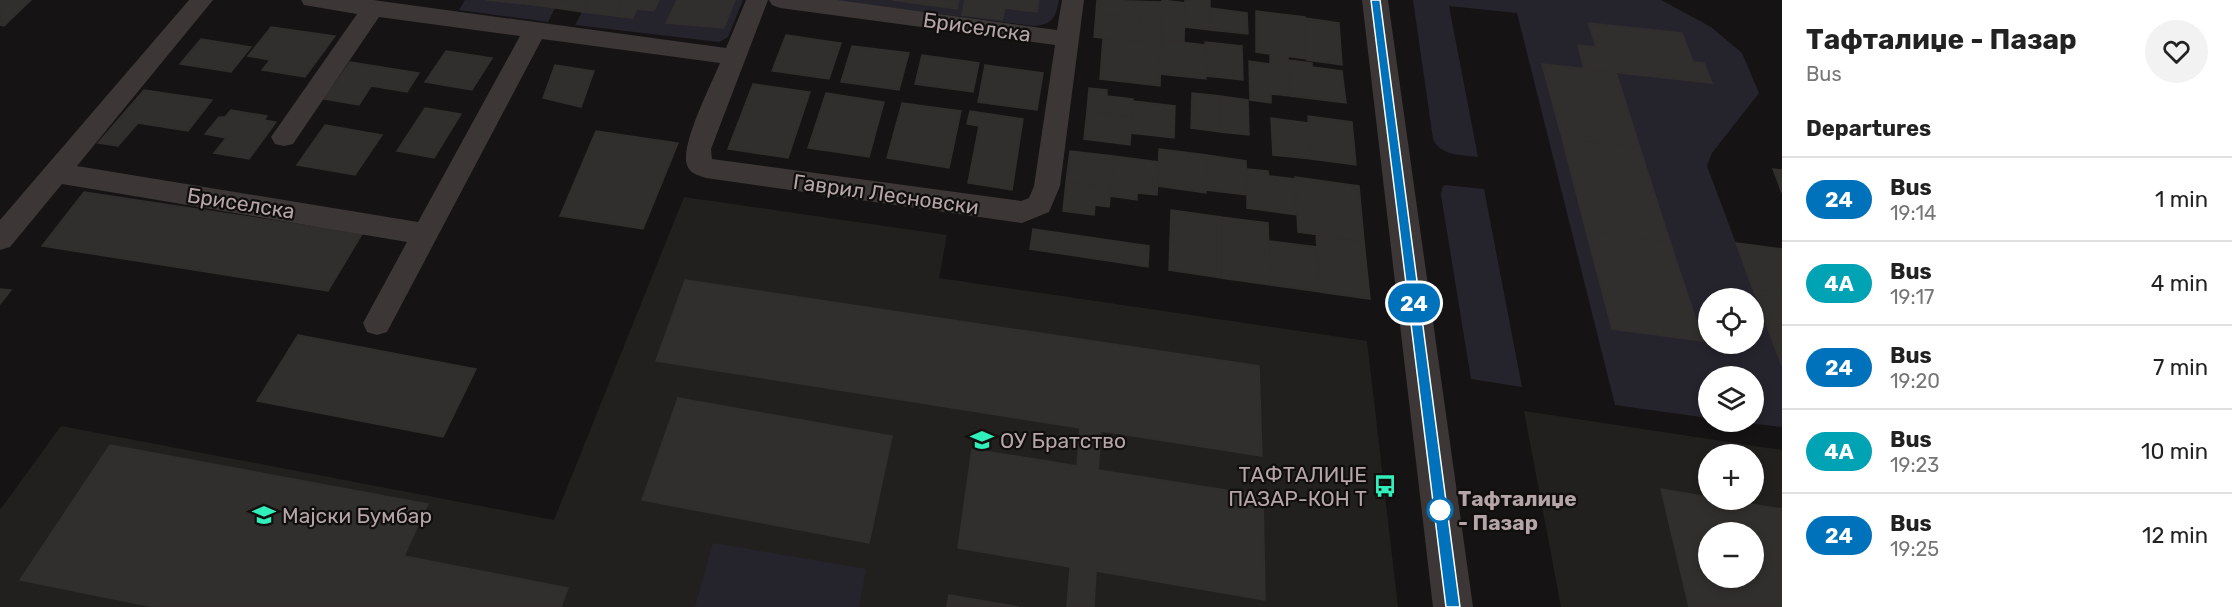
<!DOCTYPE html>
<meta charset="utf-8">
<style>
body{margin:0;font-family:Rubik,sans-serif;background:#f2f2f2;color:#222;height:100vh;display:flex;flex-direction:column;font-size:22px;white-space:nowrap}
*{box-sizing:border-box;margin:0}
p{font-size:20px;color:#767676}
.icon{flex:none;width:33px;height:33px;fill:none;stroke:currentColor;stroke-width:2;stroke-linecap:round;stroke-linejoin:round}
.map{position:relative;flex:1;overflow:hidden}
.side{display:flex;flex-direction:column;background:#fff;width:450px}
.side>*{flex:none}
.badge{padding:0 12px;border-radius:20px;font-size:21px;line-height:39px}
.fabs{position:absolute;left:1698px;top:288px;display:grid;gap:12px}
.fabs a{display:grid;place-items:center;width:66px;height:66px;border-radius:50%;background:#fff;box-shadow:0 3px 9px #0003;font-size:30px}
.map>.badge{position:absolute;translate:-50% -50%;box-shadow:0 0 0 3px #fff}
h2{padding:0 24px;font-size:22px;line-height:54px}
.round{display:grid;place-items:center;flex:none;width:63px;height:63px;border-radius:32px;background:#f2f2f2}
.headline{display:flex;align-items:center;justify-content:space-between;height:102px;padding:0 24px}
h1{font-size:28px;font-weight:700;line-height:45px}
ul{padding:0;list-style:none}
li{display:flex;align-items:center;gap:18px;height:84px;padding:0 24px;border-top:2px solid #e0e0e0}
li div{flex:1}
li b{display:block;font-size:22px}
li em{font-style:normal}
li .badge{min-width:66px;font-weight:700;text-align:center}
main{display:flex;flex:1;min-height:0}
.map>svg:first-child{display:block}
.built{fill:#22201f;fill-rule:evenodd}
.green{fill:#25242d;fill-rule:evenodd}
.building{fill:#312f2e;stroke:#312e2d;stroke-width:1.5;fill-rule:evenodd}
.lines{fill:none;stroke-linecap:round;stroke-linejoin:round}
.minor{fill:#3c3637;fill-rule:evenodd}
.tertiary{fill:#3c3637;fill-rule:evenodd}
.line{fill:#0072bc;stroke:#fff;stroke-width:1.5}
.stop-dot{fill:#fff;stroke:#0072bc;stroke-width:3}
.labels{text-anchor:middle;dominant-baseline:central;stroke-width:4.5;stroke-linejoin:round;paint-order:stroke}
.street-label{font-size:21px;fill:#b5a5a9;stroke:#100f0e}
.poi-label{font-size:21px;fill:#b5a5a9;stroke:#100f0e;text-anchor:start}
.stop-label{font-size:21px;font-weight:bold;fill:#b5a5a9;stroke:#100f0e;text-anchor:start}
</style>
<main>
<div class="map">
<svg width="1782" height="607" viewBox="0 0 1782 607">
<rect width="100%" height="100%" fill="#151313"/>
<path class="built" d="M684 197 947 235 939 278 1367 341 1398 607H0V510L61 426 554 520Z
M1524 411 1782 450V607H1561ZM1708 454H1754V500H1708ZM1708 532H1754V578H1708Z"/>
<path class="green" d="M465 0H486L555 8 548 22 459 10Z
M659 0H743L728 37 719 42 575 25 582 12 633 18 637 9 654 11Z
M832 0H1059C1056 16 1053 25 1034 26Z
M1413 0H1661L1711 27 1742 53 1759 93 1712 153 1707 166 1782 366V427L1738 422H1754V376H1708V418L1615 405 1517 13 1449 6 1478 157C1463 155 1440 156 1433 139ZM1708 298H1754V344H1708Z
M1445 185 1484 189 1522 387 1471 379 1441 195 1442 188Z
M713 543 866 569 859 607H695Z"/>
<path class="building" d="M0 0H31L4 26 0 25Z
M486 0H526L524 4Z
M526 0H560L555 8 524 4Z
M560 0H588L582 12 555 8Z
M588 0H623L615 16 582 12Z
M623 0H659L654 11 637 9 633 18 615 16Z
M677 0H735L724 28 666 23Z
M892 0H959L957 9Z
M965 0H1039L1037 12 1005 8 1002 20 962 15Z
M1097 0 1162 2 1161 45 1139 42 1140 17 1096 13Z
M1162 0 1185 3 1184 42 1161 40Z
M1185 0H1210V30L1185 27Z
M1210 8 1247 13 1248 34 1210 30Z
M1256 11 1305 17 1306 59 1256 52Z
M1096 13 1140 17 1139 42 1094 37Z
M1305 18 1339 23 1342 65 1307 60Z
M1588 23 1682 33 1693 62 1704 63 1712 83 1584 69 1578 45 1596 47Z
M271 27 335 36 305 77 262 70 270 60 248 56Z
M786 35 841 43 829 79 772 71Z
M1103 38 1161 45 1160 86 1100 79Z
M201 39 251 47 231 72 180 64Z
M1161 40 1206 45V79L1160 74Z
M1205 42 1242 46 1243 80 1206 76Z
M852 46 909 53 899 90 841 82Z
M446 51 492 58 472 90 425 82Z
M922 55 979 63 973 92 915 84Z
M1270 55 1288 58 1290 96 1271 94V103L1250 100 1249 61 1270 64Z
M1288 60 1312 63V67L1342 71 1346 103 1290 96Z
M350 62 419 73 407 92 371 86 359 105 324 99Z
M1542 64 1616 72 1640 148 1562 138Z
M555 65 594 71 581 107 543 98Z
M985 65 1043 73 1037 110 978 102Z
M753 84 810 92 788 158 728 149Z
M1089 88 1107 90V96L1133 99 1132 117 1087 111Z
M144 90 212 100 188 131 138 123 118 146 98 143Z
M826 93 884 102 869 157 808 148Z
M1192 93 1220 96V132L1191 128Z
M1220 96 1248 100 1249 135 1220 132Z
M1133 101 1175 106 1174 138 1131 133Z
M902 103 961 111 949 168 887 158Z
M425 108 461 114 434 158 397 151Z
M231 110 267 116 264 120 276 122 249 159 214 153 226 138 205 134 219 117H225Z
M970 111 1023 119 1012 190 968 183 979 126 967 124Z
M1087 111 1132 117 1130 145 1084 139Z
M1308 116 1352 122 1356 165 1311 159Z
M1271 118 1308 123 1311 159 1273 155Z
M325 125 382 135 355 175 297 165Z
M596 131 678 143 643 229 560 216Z
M1562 138 1640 148 1670 242 1586 231Z
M1159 149 1207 155 1206 193 1158 186Z
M1070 151 1113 156 1111 188 1066 182Z
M1207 155 1246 161 1247 195 1206 190Z
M1113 156 1159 162 1157 195 1137 193V200L1110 196Z
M1247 169 1268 171 1269 176 1295 179 1297 215 1247 208Z
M1773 169 1782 170V193Z
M1295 177 1359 186 1364 241 1298 232Z
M1066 182 1111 188 1109 207 1095 205 1094 215 1063 211Z
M84 192 362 234 328 291 42 246Z
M1171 210 1221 217V278L1169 270Z
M1221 217 1268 223 1270 285 1221 278Z
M1033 229 1149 246 1148 267 1030 249Z
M1586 231 1670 242 1703 341 1612 329Z
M1316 234 1364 241 1370 299 1320 292Z
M1269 241 1317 247 1320 292 1270 285Z
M1736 243 1782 249V293L1753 289Z
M685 280 1259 366 1262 456 1101 431 1098 470 1263 496 1265 600 1096 571 1094 607H1067L1070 567 958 548 972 449 1077 466 1080 428 656 361Z
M0 289 11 290 0 304Z
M1753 289 1782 293V366Z
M298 335 476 369 443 437 257 401Z
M678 398 892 436 869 543 642 500Z
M110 445 428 504 404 556 568 588 561 607H154L20 580Z
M1661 489 1708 497V500H1725L1782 509V607H1689ZM1708 532H1754V578H1708Z
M949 595 1019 607H947Z"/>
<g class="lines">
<path class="minor" d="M189 0H213L77 166 418 222 520 36 379 17 293 144 284 146 275 144 271 137 357 14 304 5 301 0H373L726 48 746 0H768L711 149 712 159 1021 201 1029 198 1034 186 1055 45 780 8 772 5 769 0H837L1057 30 1062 0H1084L1060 186 1049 212 1022 223 706 178C698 175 690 174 687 165 680 145 711 85 720 63L542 39 387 332 377 335 367 332 363 323 407 242 62 184 10 247 0 250V220Z"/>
<path class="tertiary" d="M1362 0H1388L1473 607H1433Z"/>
</g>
<path class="line" d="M1371 0H1380L1460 607H1446Z"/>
<defs>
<g id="school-bare" transform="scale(1.8)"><path d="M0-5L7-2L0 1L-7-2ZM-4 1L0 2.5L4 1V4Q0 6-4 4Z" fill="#31efba" stroke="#100f0e" stroke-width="2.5" paint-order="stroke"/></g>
<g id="bus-bare" transform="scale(1.8)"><path d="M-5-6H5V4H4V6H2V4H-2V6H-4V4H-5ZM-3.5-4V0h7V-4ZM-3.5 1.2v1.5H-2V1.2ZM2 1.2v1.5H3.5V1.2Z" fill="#31efba" stroke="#100f0e" stroke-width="2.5" paint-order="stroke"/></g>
</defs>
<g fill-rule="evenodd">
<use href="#school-bare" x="982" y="440"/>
<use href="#bus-bare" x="1385" y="486"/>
<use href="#school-bare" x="264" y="515"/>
</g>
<circle class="stop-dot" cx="1440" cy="510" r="12"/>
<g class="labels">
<g class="street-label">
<text transform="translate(977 27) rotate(8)">Бриселска</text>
<text transform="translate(886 194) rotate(8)">Гаврил Лесновски</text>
<text transform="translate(241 203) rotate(9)">Бриселска</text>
</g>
<g class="poi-label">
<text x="1000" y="440">ОУ Братство</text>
<text x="1367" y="474" text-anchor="end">ТАФТАЛИЏЕ<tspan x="1367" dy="24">ПАЗАР-КОН Т</tspan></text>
<text x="282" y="515">Мајски Бумбар</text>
</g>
<g class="stop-label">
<text x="1458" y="498">Тафталиџе<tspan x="1458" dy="24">- Пазар</tspan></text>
</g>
</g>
</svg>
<div class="fabs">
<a><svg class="icon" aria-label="locate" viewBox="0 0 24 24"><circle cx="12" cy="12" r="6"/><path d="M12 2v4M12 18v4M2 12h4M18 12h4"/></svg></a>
<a><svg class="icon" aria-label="layers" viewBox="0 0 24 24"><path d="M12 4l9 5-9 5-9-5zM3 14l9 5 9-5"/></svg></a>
<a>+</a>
<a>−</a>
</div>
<b class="badge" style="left:1414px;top:303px;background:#0072bc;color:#fff">24</b>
</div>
<section class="side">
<div class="headline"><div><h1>Тафталиџе - Пазар</h1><p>Bus</p></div><a class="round"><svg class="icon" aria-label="heart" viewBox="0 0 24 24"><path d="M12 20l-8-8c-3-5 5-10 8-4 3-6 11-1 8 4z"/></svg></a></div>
<h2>Departures</h2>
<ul>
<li><span class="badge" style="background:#0072bc;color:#fff">24</span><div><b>Bus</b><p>19:14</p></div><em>1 min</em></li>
<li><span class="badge" style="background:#00a3b4;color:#fff">4A</span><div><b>Bus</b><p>19:17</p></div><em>4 min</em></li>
<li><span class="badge" style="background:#0072bc;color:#fff">24</span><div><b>Bus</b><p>19:20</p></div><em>7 min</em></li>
<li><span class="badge" style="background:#00a3b4;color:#fff">4A</span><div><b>Bus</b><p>19:23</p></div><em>10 min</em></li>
<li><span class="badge" style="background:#0072bc;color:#fff">24</span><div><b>Bus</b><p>19:25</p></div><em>12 min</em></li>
</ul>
</section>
</main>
